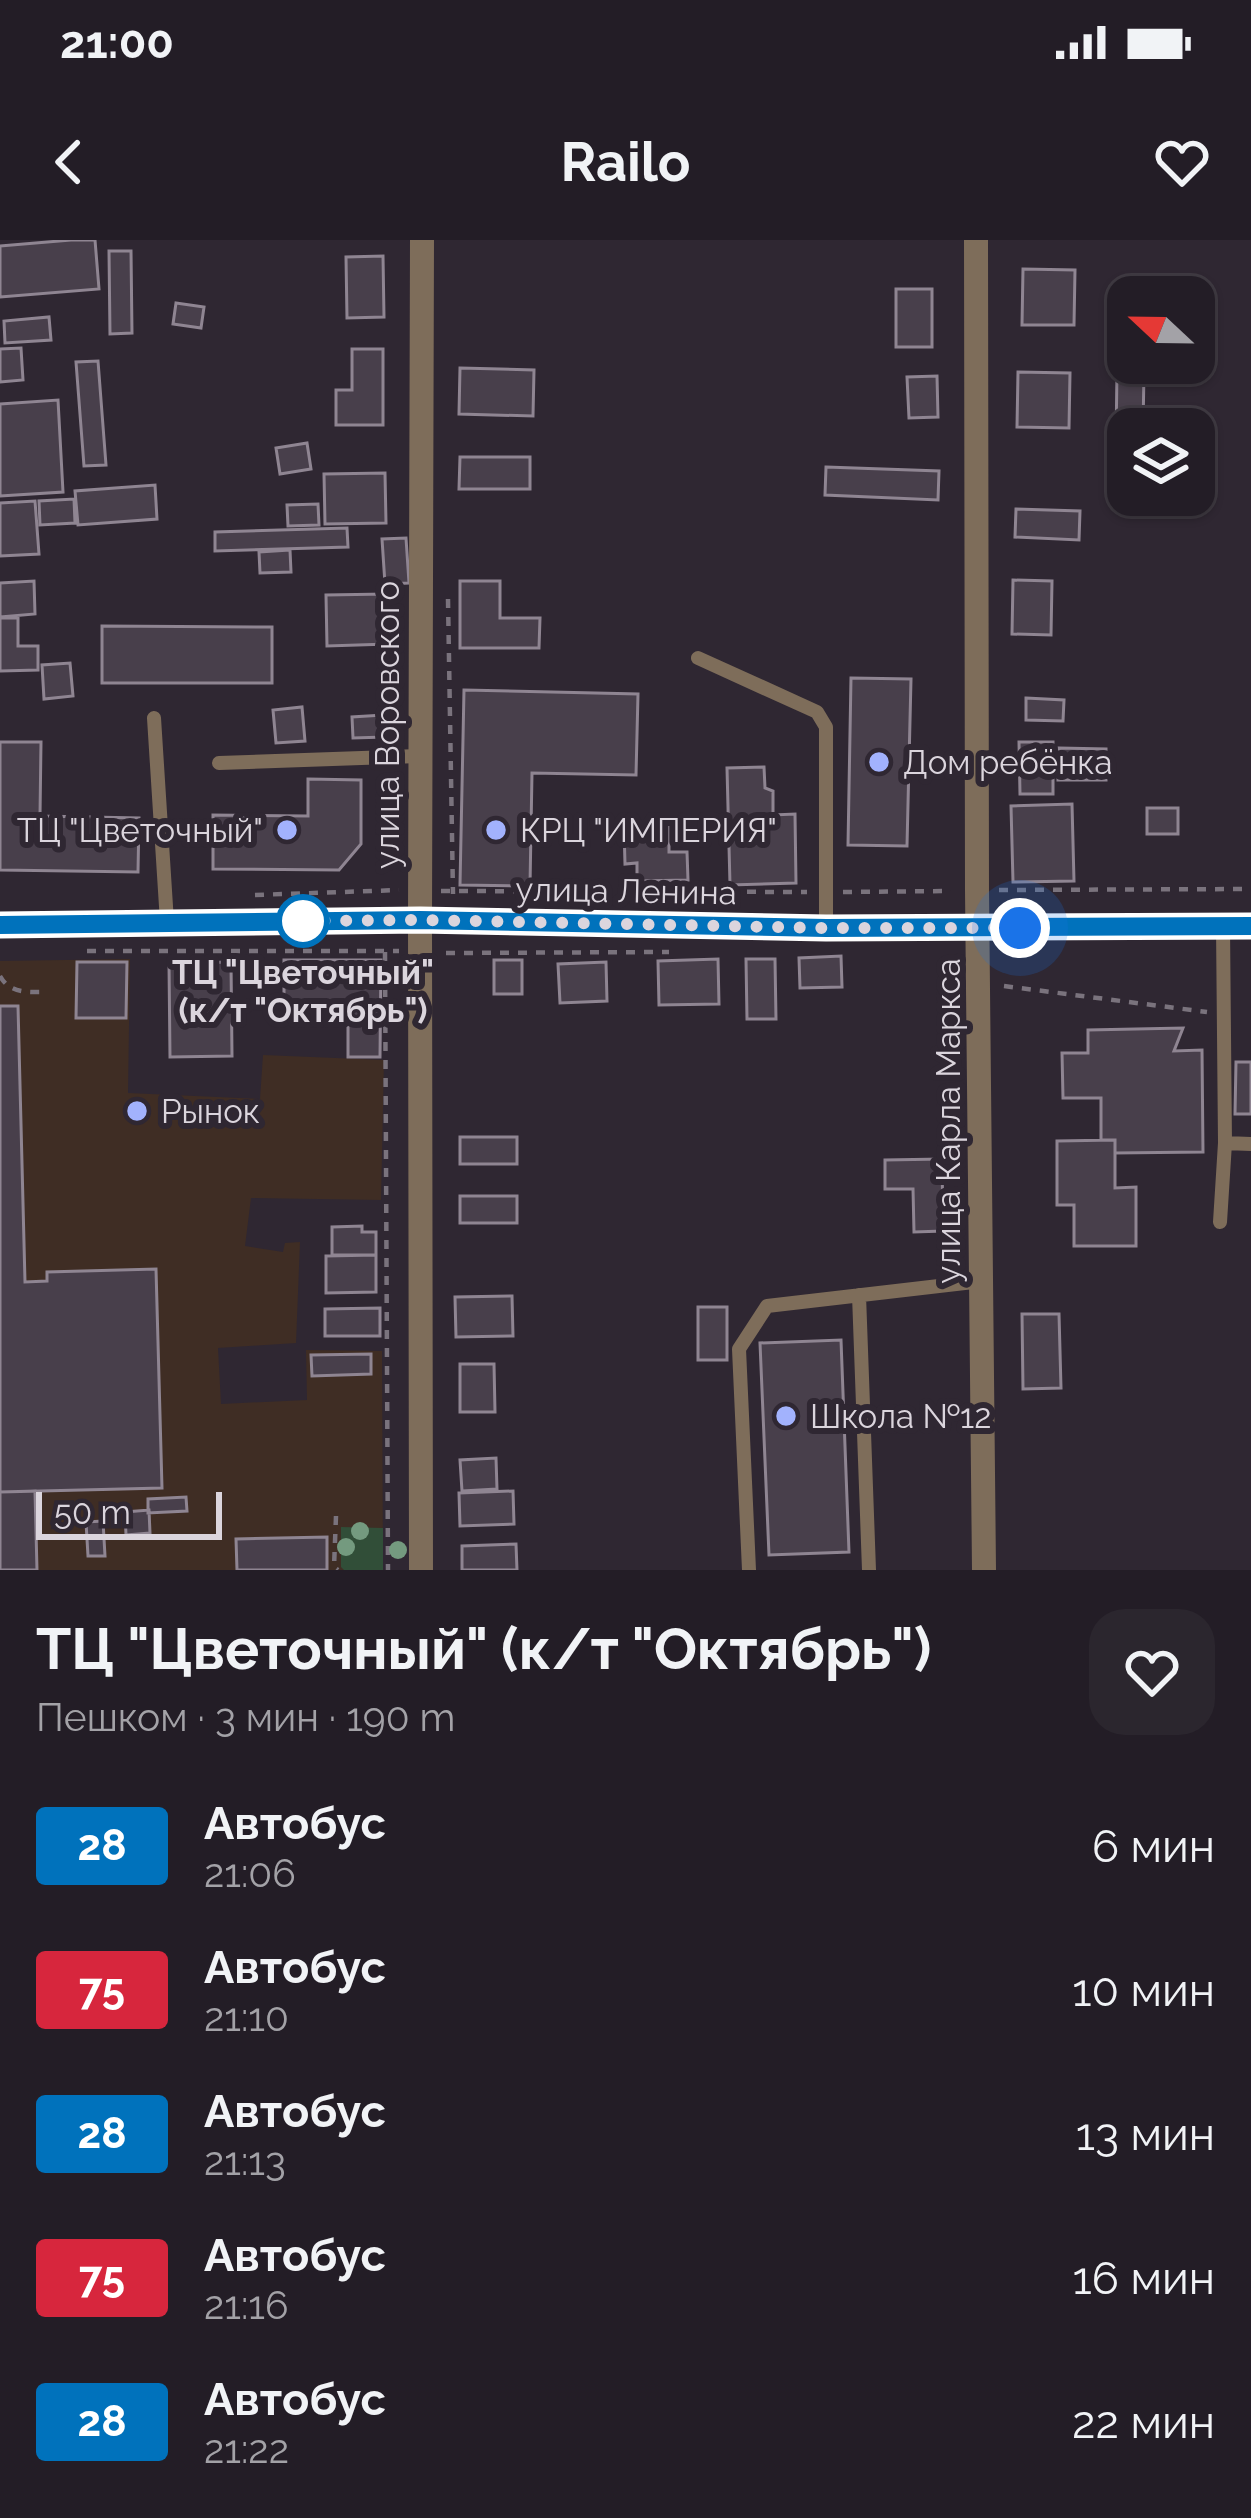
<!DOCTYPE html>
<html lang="ru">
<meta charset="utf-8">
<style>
body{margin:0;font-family:Raleway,sans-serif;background:#2b262e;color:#f1f3f6;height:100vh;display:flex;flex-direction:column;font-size:45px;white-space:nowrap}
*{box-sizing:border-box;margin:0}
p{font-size:39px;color:#a3a2a7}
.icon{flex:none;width:66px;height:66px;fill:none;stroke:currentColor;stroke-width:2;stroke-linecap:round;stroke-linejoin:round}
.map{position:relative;height:1330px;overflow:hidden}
.side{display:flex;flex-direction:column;background:#231d26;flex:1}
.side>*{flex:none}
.badge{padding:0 24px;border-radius:9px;font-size:42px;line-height:78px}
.needle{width:78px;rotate:292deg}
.buttons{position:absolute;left:1107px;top:36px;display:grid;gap:24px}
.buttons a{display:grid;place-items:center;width:108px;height:108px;border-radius:24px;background:#231d26;box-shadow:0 3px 9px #0004,0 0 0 3px #403b43;font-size:60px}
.scale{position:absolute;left:36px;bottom:30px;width:186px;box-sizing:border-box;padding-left:12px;border:6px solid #dbd5dd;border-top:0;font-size:33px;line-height:42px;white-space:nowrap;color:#dbd5dd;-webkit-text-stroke:9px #2f2732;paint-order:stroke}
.you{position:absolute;width:60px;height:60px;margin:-30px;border:9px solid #fff;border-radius:50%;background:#1a73e8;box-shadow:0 0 0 18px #1a73e833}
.map>.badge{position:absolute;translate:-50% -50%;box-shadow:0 0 0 6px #fff}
.round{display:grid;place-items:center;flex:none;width:126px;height:126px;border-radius:36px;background:#2b262e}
.overview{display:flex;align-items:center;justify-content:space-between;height:204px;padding:0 36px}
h1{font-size:57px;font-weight:700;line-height:90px}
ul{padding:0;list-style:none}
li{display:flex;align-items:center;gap:36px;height:144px;padding:0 36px}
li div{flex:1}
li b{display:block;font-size:45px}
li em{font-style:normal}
li .badge{min-width:132px;font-weight:700;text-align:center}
.status{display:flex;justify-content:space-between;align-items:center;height:84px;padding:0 60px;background:#231d26;direction:ltr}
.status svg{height:33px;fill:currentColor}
header{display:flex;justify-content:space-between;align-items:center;height:156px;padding:0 36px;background:#231d26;font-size:54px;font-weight:700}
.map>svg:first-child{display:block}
.commercial{fill:#3f2d24}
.green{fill:#314e38}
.building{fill:#483f4b;stroke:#8f8592;stroke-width:3}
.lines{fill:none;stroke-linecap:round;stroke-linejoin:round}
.path{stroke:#7a737d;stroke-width:4.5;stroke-dasharray:9 9;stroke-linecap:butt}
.service{stroke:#7e6d5a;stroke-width:14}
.minor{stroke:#7e6d5a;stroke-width:24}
.tertiary{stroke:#7e6d5a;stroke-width:24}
.tree{fill:#749a7f}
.line-casing{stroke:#fff;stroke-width:27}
.line{stroke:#0072bc;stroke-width:18}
.walk{stroke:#dbd5dd;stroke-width:12;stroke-dasharray:0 21.6}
.poi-dot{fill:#a2b2fd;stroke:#2f2732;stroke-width:4.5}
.stop-dot{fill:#fff;stroke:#0072bc;stroke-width:6}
.labels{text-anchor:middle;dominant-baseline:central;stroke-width:12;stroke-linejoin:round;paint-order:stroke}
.street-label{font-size:33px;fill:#dbd5dd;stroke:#2f2732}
.poi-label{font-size:33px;fill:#dbd5dd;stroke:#2f2732;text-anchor:start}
.stop-label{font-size:33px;font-weight:bold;fill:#dbd5dd;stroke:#2f2732}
</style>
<div class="status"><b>21:00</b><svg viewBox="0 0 49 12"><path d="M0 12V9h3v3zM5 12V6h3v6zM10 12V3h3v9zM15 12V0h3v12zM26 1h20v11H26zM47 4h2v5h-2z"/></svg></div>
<header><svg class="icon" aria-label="back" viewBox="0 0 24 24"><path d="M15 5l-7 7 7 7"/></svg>Railo<svg class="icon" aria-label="heart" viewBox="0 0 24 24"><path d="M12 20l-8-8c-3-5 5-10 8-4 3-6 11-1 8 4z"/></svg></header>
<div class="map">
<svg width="1251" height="1330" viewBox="0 0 1251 1330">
<rect width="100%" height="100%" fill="#2f2732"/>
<path class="commercial" d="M130 719 128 853 260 859 263 815 384 820 381 960 251 958 245 1006 283 1012 285 1003 300 1002 296 1103 218 1108 221 1164 307 1160 306 1110 382 1111 383 1330H0V721Z"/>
<path class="green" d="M341 1287 383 1288V1330H344L341 1327Z"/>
<path class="building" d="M71 0H95L99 49 0 57V6Z
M109 11H131L132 93 110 94Z
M383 16 384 77 347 78 346 17Z
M1023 29 1075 30 1074 85H1022Z
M896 49H932V107H896Z
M176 63 204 67 201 88 173 84Z
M49 77 51 100 5 103 4 81Z
M21 108 23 140 0 142V109Z
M352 109H383V185H336V150H352Z
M98 121 106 225 84 226 76 122Z
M460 128 534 130 533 176 459 174Z
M1117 131 1144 132 1143 189H1128V202L1116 201Z
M1018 132 1070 133 1069 188 1017 187Z
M937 136 938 177 909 178 907 137Z
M58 160 63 252 0 256V164Z
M307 203 311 229 280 234 276 208Z
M460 217H530V249H459Z
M826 227 939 231 938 260 825 255Z
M385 233 386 283 325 284 324 234Z
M155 245 157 279 78 285 75 251Z
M74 259 75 283 40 285 39 261Z
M35 261 39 314 0 316V263Z
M318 264 319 285 288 286 287 265Z
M1016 269 1080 271 1079 300 1015 297Z
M347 288 348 307 215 311V292Z
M406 298 409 343 385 344 382 299Z
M290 310 291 332 260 333 259 312Z
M1013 340 1052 341 1051 395 1012 394Z
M34 341 35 374 0 377V343Z
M460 341H500V378H540L539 408H460Z
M386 354 388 404 327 406 326 355Z
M0 378H18V406H38V430L0 431Z
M102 386 272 387V443H102Z
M70 423 73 456 44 459 42 425Z
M851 438 911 439 907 606 848 605Z
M464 450 638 454 636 535 532 533 530 646 460 645Z
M1026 458 1064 460 1063 481 1026 480Z
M302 467 305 501 276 503 273 470Z
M383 475 385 497 353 498 352 477Z
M0 502H41L40 576 139 578 138 632 0 630Z
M1019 502H1053V554H1020Z
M1059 508 1106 509V540H1058Z
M764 527 765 548 773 551V575L795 574 796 643 730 645 727 528Z
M308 539 361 540V604L339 630 213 629V575L308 576Z
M1072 564 1074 641 1013 642 1011 566Z
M1147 568H1178V594H1147Z
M669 587V612H687L688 640 637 641V623L625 624 624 588Z
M841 716 842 747 800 748 799 718Z
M718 719 719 764 659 765 658 721Z
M746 719H775L776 779H747Z
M284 720H381L380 817H348V762H284Z
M494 720H522V754H494Z
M77 722H127L126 778H76Z
M231 722 232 816 170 817 169 723Z
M606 722 607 761 560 763 558 724Z
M0 766H18L25 1042 47 1041V1032L156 1029 162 1248 0 1252Z
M1183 788 1174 811 1202 810 1203 912 1115 913V900H1101V858H1063L1062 813H1088V790Z
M1236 822H1251V874H1235Z
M460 897H517V924H460Z
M1115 900V948L1136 947V1006H1074V965H1057V901Z
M942 919 943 991 914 992 913 949H885V920Z
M460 956H517V983H460Z
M362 986V992H376V1015H332V987Z
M376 1015V1052L326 1053V1016Z
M512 1056 513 1096 456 1097 455 1057Z
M698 1067H727V1120H698Z
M380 1068V1096H325V1069Z
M1022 1074H1059L1061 1148 1023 1149Z
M841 1100 849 1312 769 1315 760 1103Z
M371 1114V1134L312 1136 311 1115Z
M460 1124H494L495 1172H460Z
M496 1218 497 1249 462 1251 460 1220Z
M35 1251 37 1330H0V1252Z
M513 1251 514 1284 460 1286 459 1253Z
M186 1257 187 1271 148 1273V1259Z
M149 1270 150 1293 126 1295 125 1272Z
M103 1281 105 1316H88L86 1282Z
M327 1297V1330H237L236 1299Z
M516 1304 517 1330H462V1306Z"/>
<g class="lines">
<path class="path" d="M448 359 453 654
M999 650 1251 649
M441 651 807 652
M843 652 951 651
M255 655 399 650
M87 711H399
M385 712 388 1330
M446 713 669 712
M0 736C10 754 28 752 47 752
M1004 746 1207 772
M336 1276 334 1327 338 1330"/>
<path class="service" d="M698 418 817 472 826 487V688
M154 478 167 682
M219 523 419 516
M1223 686 1225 903 1251 904
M1220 982 1225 903
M859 1055 869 1330
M749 1330 739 1109 767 1066 982 1041"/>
<path class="minor" d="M976 0 977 651 984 1330
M420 680 421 1330"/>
<path class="tertiary" d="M420 680 422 0
M0 685 420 680 826 688 1251 685"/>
</g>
<g class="tree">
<circle cx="360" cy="1291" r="9"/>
<circle cx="346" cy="1307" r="9"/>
<circle cx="398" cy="1310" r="9"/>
</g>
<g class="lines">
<g class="line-casing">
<path id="line" d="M0 685 420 680 826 688 1251 686"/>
</g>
<use href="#line" class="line"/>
<path class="walk" d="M303 681 420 680 826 688H1020"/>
</g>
<g class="poi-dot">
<circle cx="879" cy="522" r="12"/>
<circle cx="287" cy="590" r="12"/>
<circle cx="496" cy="590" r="12"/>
<circle cx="137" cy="871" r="12"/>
<circle cx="786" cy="1176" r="12"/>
</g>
<circle class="stop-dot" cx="303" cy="681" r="24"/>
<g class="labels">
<g class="street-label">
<text transform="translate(387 485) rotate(-90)">улица Воровского</text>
<text transform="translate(626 651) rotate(1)">улица Ленина</text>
<text transform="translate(948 881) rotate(-90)">улица Карла Маркса</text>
</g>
<g class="poi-label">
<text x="903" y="522">Дом ребёнка</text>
<text x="263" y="590" text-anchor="end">ТЦ "Цветочный"</text>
<text x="520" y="590">КРЦ "ИМПЕРИЯ"</text>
<text x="161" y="871">Рынок</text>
<text x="810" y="1176">Школа №12</text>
</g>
<g class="stop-label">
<text x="303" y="732">ТЦ "Цветочный"<tspan x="303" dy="38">(к/т "Октябрь")</tspan></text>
</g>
</g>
</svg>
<div class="buttons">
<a><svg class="needle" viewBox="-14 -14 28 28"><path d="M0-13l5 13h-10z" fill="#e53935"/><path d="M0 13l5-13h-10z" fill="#a3a2a7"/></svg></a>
<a><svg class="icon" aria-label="layers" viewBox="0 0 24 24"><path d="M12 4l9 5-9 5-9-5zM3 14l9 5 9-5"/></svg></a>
</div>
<div class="scale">50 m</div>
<div class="you" style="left:1020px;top:688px"></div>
</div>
<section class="side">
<div class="overview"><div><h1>ТЦ &quot;Цветочный&quot; (к/т &quot;Октябрь&quot;)</h1><p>Пешком · 3 мин · 190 m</p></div><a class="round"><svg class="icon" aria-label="heart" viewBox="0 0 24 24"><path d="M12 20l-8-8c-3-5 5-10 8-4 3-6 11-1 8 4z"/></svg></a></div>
<ul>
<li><span class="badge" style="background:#0072bc;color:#fff">28</span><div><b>Автобус</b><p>21:06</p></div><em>6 мин</em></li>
<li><span class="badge" style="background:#d7263d;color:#fff">75</span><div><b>Автобус</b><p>21:10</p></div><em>10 мин</em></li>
<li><span class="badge" style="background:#0072bc;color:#fff">28</span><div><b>Автобус</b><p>21:13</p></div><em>13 мин</em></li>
<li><span class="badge" style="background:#d7263d;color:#fff">75</span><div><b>Автобус</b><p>21:16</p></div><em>16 мин</em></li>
<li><span class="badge" style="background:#0072bc;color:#fff">28</span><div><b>Автобус</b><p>21:22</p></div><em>22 мин</em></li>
</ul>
</section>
